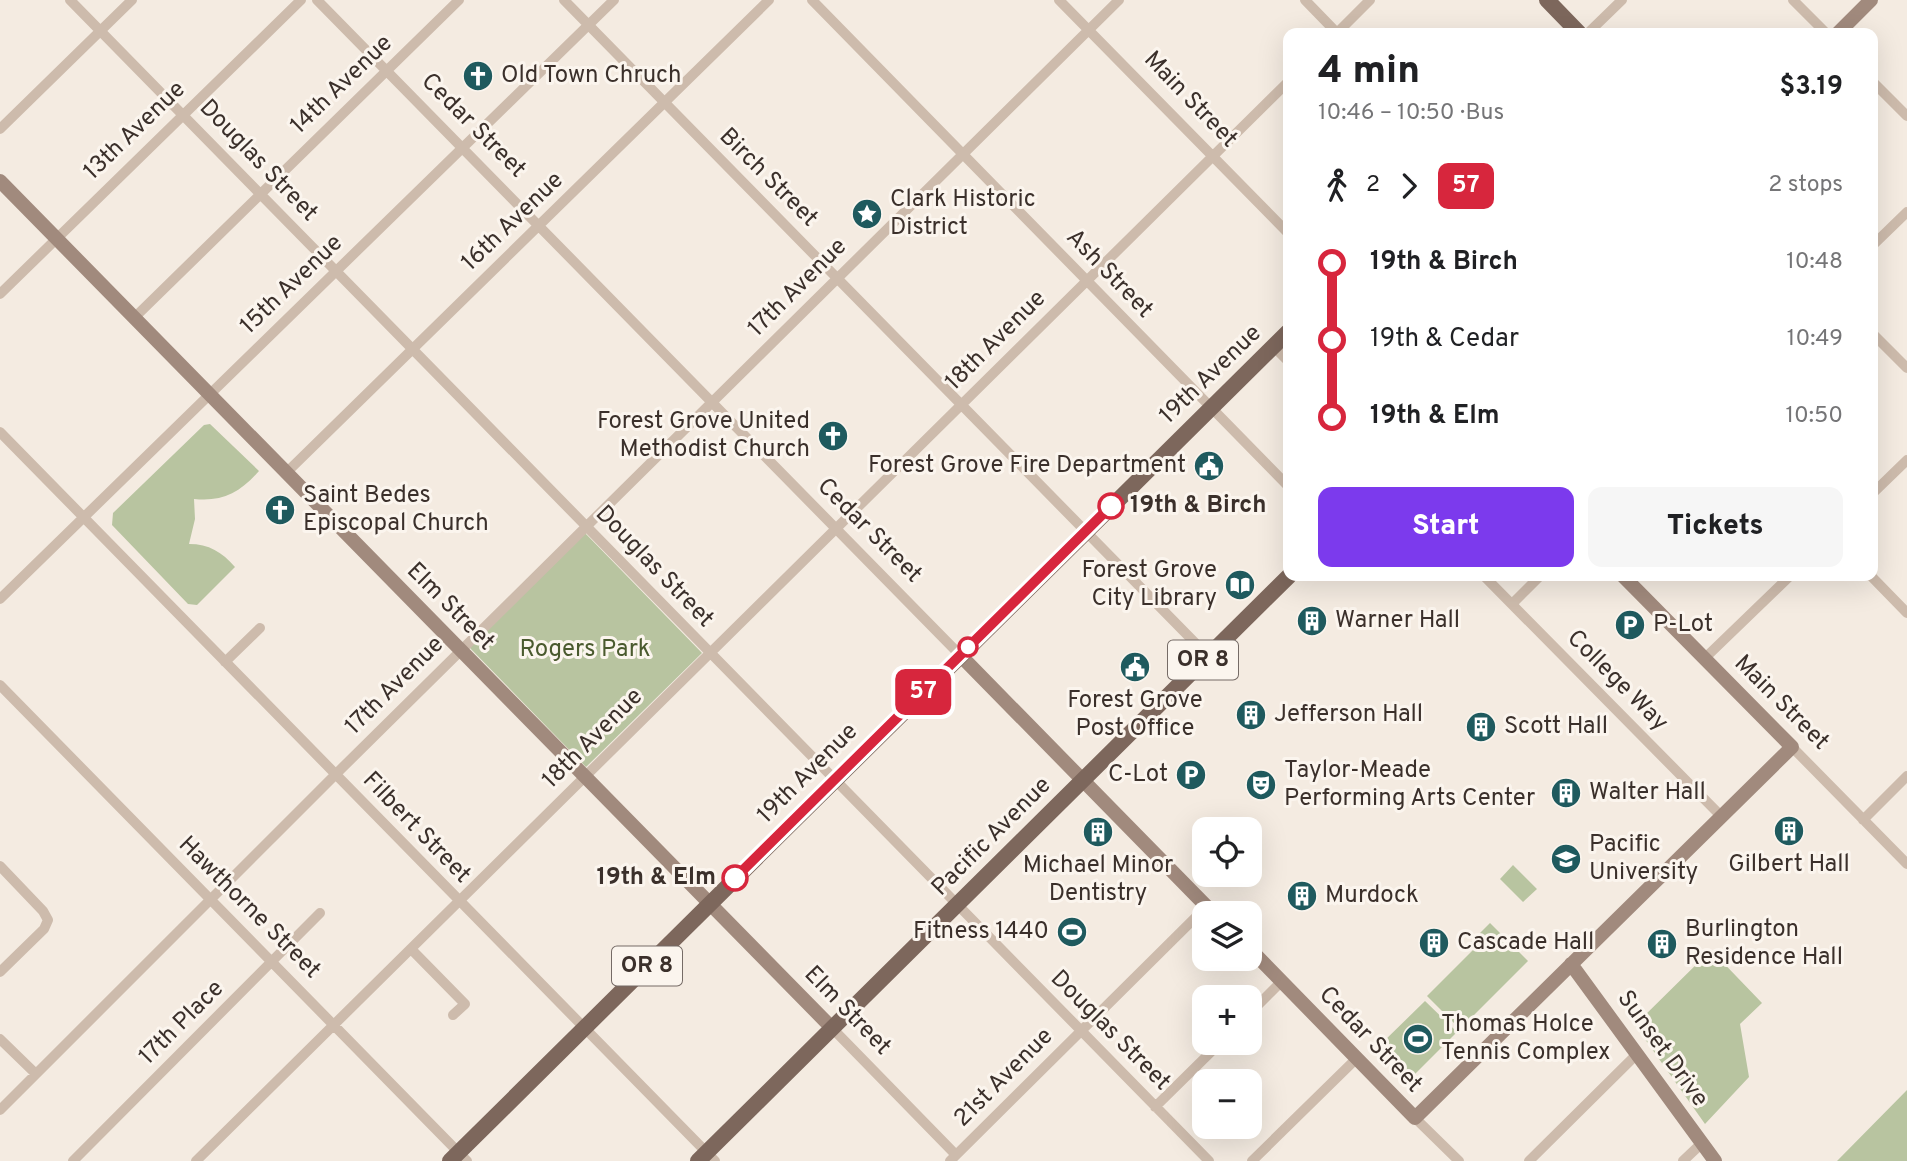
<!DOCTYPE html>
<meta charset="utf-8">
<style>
body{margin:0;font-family:Overpass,sans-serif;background:#f6f6f6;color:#202124;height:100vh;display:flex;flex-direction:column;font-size:26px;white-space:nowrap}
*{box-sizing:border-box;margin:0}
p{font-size:23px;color:#757577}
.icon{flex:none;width:38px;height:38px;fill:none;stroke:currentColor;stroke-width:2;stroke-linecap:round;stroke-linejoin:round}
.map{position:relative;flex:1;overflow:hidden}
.drawer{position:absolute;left:1283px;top:28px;width:595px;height:553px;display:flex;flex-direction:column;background:#fff;border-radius:14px;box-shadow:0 7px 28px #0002}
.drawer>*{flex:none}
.badge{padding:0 14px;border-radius:10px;font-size:24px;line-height:46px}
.controls{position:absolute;left:1192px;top:817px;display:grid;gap:14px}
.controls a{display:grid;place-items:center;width:70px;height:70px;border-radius:14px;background:#fff;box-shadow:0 7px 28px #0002;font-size:35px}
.map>.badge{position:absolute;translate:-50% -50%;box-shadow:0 0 0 4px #fff}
.legs{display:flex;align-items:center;gap:10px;height:77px;padding:0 35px;font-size:23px}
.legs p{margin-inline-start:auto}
.overview{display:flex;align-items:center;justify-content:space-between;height:119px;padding:0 35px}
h1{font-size:38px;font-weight:800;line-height:52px}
.action{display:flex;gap:14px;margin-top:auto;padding:14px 35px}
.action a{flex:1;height:80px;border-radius:14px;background:#7c3aed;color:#fff;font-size:28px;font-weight:800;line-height:80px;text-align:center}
.action a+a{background:#f6f6f6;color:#202124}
ul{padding:0 35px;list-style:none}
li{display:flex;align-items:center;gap:24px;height:77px;font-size:26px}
li i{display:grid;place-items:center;width:10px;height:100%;margin:0 9px;background:currentColor}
li i::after{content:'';width:18px;height:18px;margin:-9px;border:5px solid;border-radius:50%;background:#fff}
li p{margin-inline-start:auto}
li:first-child i{background:linear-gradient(#0000 50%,currentColor 0)}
li:last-child i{background:linear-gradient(currentColor 50%,#0000 0)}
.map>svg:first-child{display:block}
.green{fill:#b8c4a0}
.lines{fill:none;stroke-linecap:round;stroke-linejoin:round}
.street{stroke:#cdbbac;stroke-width:10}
.secondary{stroke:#a18a7d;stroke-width:14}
.primary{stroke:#7d675c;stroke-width:16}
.line-1-casing{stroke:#fff;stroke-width:16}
.line-1{stroke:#d7263d;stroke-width:10}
.stop-1-dot{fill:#fff;stroke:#d7263d;stroke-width:3.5}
.labels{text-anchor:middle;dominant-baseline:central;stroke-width:6;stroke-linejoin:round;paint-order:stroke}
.shield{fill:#fbf5ee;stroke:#756b66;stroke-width:2}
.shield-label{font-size:23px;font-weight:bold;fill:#3b302b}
.poi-label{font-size:24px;fill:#3b302b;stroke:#fbf5ee;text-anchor:start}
.street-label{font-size:24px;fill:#3b302b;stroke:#fbf5ee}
.stop-label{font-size:24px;font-weight:bold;fill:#3b302b;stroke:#fbf5ee;text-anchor:start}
.park-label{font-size:24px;fill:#4a5a2e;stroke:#fbf5ee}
</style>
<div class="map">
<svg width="1907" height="1161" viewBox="0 0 1907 1161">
<rect width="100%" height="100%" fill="#f4ebe1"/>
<path class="green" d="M210 424 259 471C240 493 222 502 194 499L195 519 189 544C209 544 222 552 235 567L197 605 188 604 112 525 113 513 204 425Z
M585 533 702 653 586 767 469 647Z
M1513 865 1537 889 1523 902 1500 879Z
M1490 923 1528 961 1460 1029 1427 996 1476 947 1471 942Z
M1711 950 1762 1003 1740 1024 1749 1077 1705 1124 1635 1025Z
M1425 1001 1457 1032 1412 1077 1380 1045Z
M1907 1090V1161H1837Z"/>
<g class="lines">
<path class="street" d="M70 0 1209 1161
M317 0 960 655
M564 0 1208 656
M812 0 1288 486
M1059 0 1288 233
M1305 0 1337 33
M1793 0 1826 33
M1337 33 1370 0
M1588 33 1622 0
M1872 81 1907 116
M0 129 132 0
M1872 246 1907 212
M0 294 301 0
M134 318 459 0
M1872 333 1907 368
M1273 346 1288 361
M0 432 715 1161
M286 473 769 0
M1872 494 1907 460
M1484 576 1721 816
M1871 576 1907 613
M0 599 614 0
M1512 604 1540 576
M1705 658 1790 576
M225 662 260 628
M0 685 467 1161
M1792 747 1907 864
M1863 820 1907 776
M0 866 43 911 48 920 44 929 0 972
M411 949 465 1004 453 1015
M1250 1013 1281 982
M832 1028 956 1155
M0 1039 36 1074
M1155 1107 1220 1043
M0 1110 341 769 1119 0
M1415 1118 1459 1161
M73 1161 320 913
M196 1161 1288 82
M950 1161 1207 906
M1252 1161 1357 1058
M1529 1161 1637 1054
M1683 1161 1702 1143"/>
<path class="secondary" d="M1838 33 1871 0
M0 181 832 1028
M960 655 1214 914
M1250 949 1415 1118 1792 747 1623 576
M1571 964 1715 1161"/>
<path class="primary" d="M1547 0 1579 33
M450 1161 1288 332
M698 1161 1289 576"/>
</g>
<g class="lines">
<g class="line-1-casing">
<path id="line-1" d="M735 878 1111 506"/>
</g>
<use href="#line-1" class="line-1"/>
</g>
<defs>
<g id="church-disc" transform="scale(1.575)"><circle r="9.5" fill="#1f5a5e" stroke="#fbf5ee"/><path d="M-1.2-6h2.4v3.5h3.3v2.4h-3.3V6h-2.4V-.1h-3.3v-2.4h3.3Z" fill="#fff"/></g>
<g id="sight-disc" transform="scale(1.575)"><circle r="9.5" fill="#1f5a5e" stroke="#fbf5ee"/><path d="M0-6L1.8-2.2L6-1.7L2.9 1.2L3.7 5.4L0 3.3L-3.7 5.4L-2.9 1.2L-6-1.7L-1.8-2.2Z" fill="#fff"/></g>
<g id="civic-disc" transform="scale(1.575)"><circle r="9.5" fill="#1f5a5e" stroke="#fbf5ee"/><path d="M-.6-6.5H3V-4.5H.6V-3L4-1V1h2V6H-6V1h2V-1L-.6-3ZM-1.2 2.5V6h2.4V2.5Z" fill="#fff"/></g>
<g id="library-disc" transform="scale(1.575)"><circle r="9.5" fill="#1f5a5e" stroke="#fbf5ee"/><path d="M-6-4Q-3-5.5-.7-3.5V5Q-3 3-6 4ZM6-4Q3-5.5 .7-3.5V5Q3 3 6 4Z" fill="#fff"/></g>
<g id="building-disc" transform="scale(1.575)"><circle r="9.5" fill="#1f5a5e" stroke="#fbf5ee"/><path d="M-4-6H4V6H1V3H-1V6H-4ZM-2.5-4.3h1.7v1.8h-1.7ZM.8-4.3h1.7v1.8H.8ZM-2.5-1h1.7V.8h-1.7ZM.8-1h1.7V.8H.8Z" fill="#fff"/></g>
<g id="parking-disc" transform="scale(1.575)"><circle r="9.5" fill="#1f5a5e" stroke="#fbf5ee"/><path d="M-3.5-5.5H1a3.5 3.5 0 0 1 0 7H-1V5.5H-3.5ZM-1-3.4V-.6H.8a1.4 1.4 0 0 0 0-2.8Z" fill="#fff"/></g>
<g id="theatre-disc" transform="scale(1.575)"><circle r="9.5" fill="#1f5a5e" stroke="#fbf5ee"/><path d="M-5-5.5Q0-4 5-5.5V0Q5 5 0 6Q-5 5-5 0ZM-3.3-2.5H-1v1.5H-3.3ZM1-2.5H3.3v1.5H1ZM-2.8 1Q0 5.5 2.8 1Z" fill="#fff"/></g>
<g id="university-disc" transform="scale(1.575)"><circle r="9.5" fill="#1f5a5e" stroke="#fbf5ee"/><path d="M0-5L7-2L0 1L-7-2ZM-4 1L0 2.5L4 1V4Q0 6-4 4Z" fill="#fff"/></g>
<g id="stadium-disc" transform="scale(1.575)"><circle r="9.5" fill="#1f5a5e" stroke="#fbf5ee"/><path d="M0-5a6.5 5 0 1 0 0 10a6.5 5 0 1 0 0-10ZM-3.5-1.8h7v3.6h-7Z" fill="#fff"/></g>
</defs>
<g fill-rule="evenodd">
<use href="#church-disc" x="478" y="76"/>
<use href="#sight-disc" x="867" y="214"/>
<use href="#church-disc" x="833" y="436"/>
<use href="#civic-disc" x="1209" y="466"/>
<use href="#church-disc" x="280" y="510"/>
<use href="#library-disc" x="1240" y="585"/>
<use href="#building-disc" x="1312" y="621"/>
<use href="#parking-disc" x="1630" y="625"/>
<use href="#civic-disc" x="1135" y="667"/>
<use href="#building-disc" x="1251" y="715"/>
<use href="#building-disc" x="1481" y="727"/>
<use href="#parking-disc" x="1191" y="775"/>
<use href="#theatre-disc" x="1261" y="785"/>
<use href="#building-disc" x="1566" y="793"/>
<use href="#building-disc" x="1789" y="831"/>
<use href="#building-disc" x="1098" y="832"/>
<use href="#university-disc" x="1566" y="859"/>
<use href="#building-disc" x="1302" y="896"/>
<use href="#stadium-disc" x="1072" y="932"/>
<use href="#building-disc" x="1434" y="943"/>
<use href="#building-disc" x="1662" y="944"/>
<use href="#stadium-disc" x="1418" y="1039"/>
</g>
<g class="stop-1-dot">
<circle cx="1111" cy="506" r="12"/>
<circle cx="968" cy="647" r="9"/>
<circle cx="735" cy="878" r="12"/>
</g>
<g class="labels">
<g class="shield">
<rect x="1168" y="640.5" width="70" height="39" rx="5"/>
<rect x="612" y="946.5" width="70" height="39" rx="5"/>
</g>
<g class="shield-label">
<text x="1203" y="660">OR 8</text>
<text x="647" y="966">OR 8</text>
</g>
<g class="poi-label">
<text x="501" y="76">Old Town Chruch</text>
<text x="890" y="200">Clark Historic<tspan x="890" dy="28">District</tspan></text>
<text x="810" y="422" text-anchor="end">Forest Grove United<tspan x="810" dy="28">Methodist Church</tspan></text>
<text x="1186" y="466" text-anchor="end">Forest Grove Fire Department</text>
<text x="303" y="496">Saint Bedes<tspan x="303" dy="28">Episcopal Church</tspan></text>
<text x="1217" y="571" text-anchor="end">Forest Grove<tspan x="1217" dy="28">City Library</tspan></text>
<text x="1335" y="621">Warner Hall</text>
<text x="1653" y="625">P-Lot</text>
<text x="1135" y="701" text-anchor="middle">Forest Grove<tspan x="1135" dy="28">Post Office</tspan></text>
<text x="1274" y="715">Jefferson Hall</text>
<text x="1504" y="727">Scott Hall</text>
<text x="1284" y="771">Taylor-Meade<tspan x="1284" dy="28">Performing Arts Center</tspan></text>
<text x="1168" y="775" text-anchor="end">C-Lot</text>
<text x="1589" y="793">Walter Hall</text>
<text x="1589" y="845">Pacific<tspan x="1589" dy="28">University</tspan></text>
<text x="1789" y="865" text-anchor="middle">Gilbert Hall</text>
<text x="1098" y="866" text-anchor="middle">Michael Minor<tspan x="1098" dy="28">Dentistry</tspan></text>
<text x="1325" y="896">Murdock</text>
<text x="1685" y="930">Burlington<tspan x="1685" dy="28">Residence Hall</tspan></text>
<text x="1049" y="932" text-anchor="end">Fitness 1440</text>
<text x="1457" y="943">Cascade Hall</text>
<text x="1441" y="1025">Thomas Holce<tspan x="1441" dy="28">Tennis Complex</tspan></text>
</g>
<g class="street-label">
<text transform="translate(342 85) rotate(-44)">14th Avenue</text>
<text transform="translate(1190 100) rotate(46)">Main Street</text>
<text transform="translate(473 126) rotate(45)">Cedar Street</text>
<text transform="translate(135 131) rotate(-44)">13th Avenue</text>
<text transform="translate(258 161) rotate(46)">Douglas Street</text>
<text transform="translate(768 178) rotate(45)">Birch Street</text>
<text transform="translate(513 222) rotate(-44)">16th Avenue</text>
<text transform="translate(1109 274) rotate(46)">Ash Street</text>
<text transform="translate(292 285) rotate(-44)">15th Avenue</text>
<text transform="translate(798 288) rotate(-45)">17th Avenue</text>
<text transform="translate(996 341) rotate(-45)">18th Avenue</text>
<text transform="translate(1211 375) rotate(-44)">19th Avenue</text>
<text transform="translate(869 531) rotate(45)">Cedar Street</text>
<text transform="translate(654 567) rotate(46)">Douglas Street</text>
<text transform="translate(450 607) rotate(45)">Elm Street</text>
<text transform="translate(1617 681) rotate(45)">College Way</text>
<text transform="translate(395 686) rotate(-45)">17th Avenue</text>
<text transform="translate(1781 703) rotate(45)">Main Street</text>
<text transform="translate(593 739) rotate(-45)">18th Avenue</text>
<text transform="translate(808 774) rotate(-45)">19th Avenue</text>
<text transform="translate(416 828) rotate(46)">Filbert Street</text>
<text transform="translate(992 837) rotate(-45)">Pacific Avenue</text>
<text transform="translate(249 908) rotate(45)">Hawthorne Street</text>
<text transform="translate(847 1011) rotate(46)">Elm Street</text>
<text transform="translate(182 1023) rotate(-45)">17th Place</text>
<text transform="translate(1110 1031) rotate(45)">Douglas Street</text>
<text transform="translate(1370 1040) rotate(46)">Cedar Street</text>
<text transform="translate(1662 1049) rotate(54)">Sunset Drive</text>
<text transform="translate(1004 1078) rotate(-45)">21st Avenue</text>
</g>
<g class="stop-label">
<text x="1130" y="506">19th &amp; Birch</text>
<text x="716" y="878" text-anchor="end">19th &amp; Elm</text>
</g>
<g class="park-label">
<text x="585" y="650">Rogers Park</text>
</g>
</g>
</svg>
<div class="controls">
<a><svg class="icon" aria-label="locate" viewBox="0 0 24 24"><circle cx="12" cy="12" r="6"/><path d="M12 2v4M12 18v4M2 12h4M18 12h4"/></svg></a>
<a><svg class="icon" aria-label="layers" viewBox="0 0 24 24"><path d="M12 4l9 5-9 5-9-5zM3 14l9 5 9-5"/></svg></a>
<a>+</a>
<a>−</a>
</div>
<b class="badge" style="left:923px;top:692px;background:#d7263d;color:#fff">57</b>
<section class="drawer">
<div class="overview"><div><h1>4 min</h1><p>10:46 – 10:50 · Bus</p></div><b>$3.19</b></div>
<div class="legs"><svg class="icon" aria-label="walk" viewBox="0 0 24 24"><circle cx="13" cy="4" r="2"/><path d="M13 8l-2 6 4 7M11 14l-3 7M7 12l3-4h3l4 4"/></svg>2<svg class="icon" aria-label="forward" viewBox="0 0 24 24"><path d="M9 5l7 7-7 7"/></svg><b class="badge" style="background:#d7263d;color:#fff">57</b><p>2 stops</p></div>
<ul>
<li><i style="color:#d7263d"></i><b>19th &amp; Birch</b><p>10:48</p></li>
<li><i style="color:#d7263d"></i><span>19th &amp; Cedar</span><p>10:49</p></li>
<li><i style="color:#d7263d"></i><b>19th &amp; Elm</b><p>10:50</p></li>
</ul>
<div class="action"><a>Start</a><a>Tickets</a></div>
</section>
</div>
